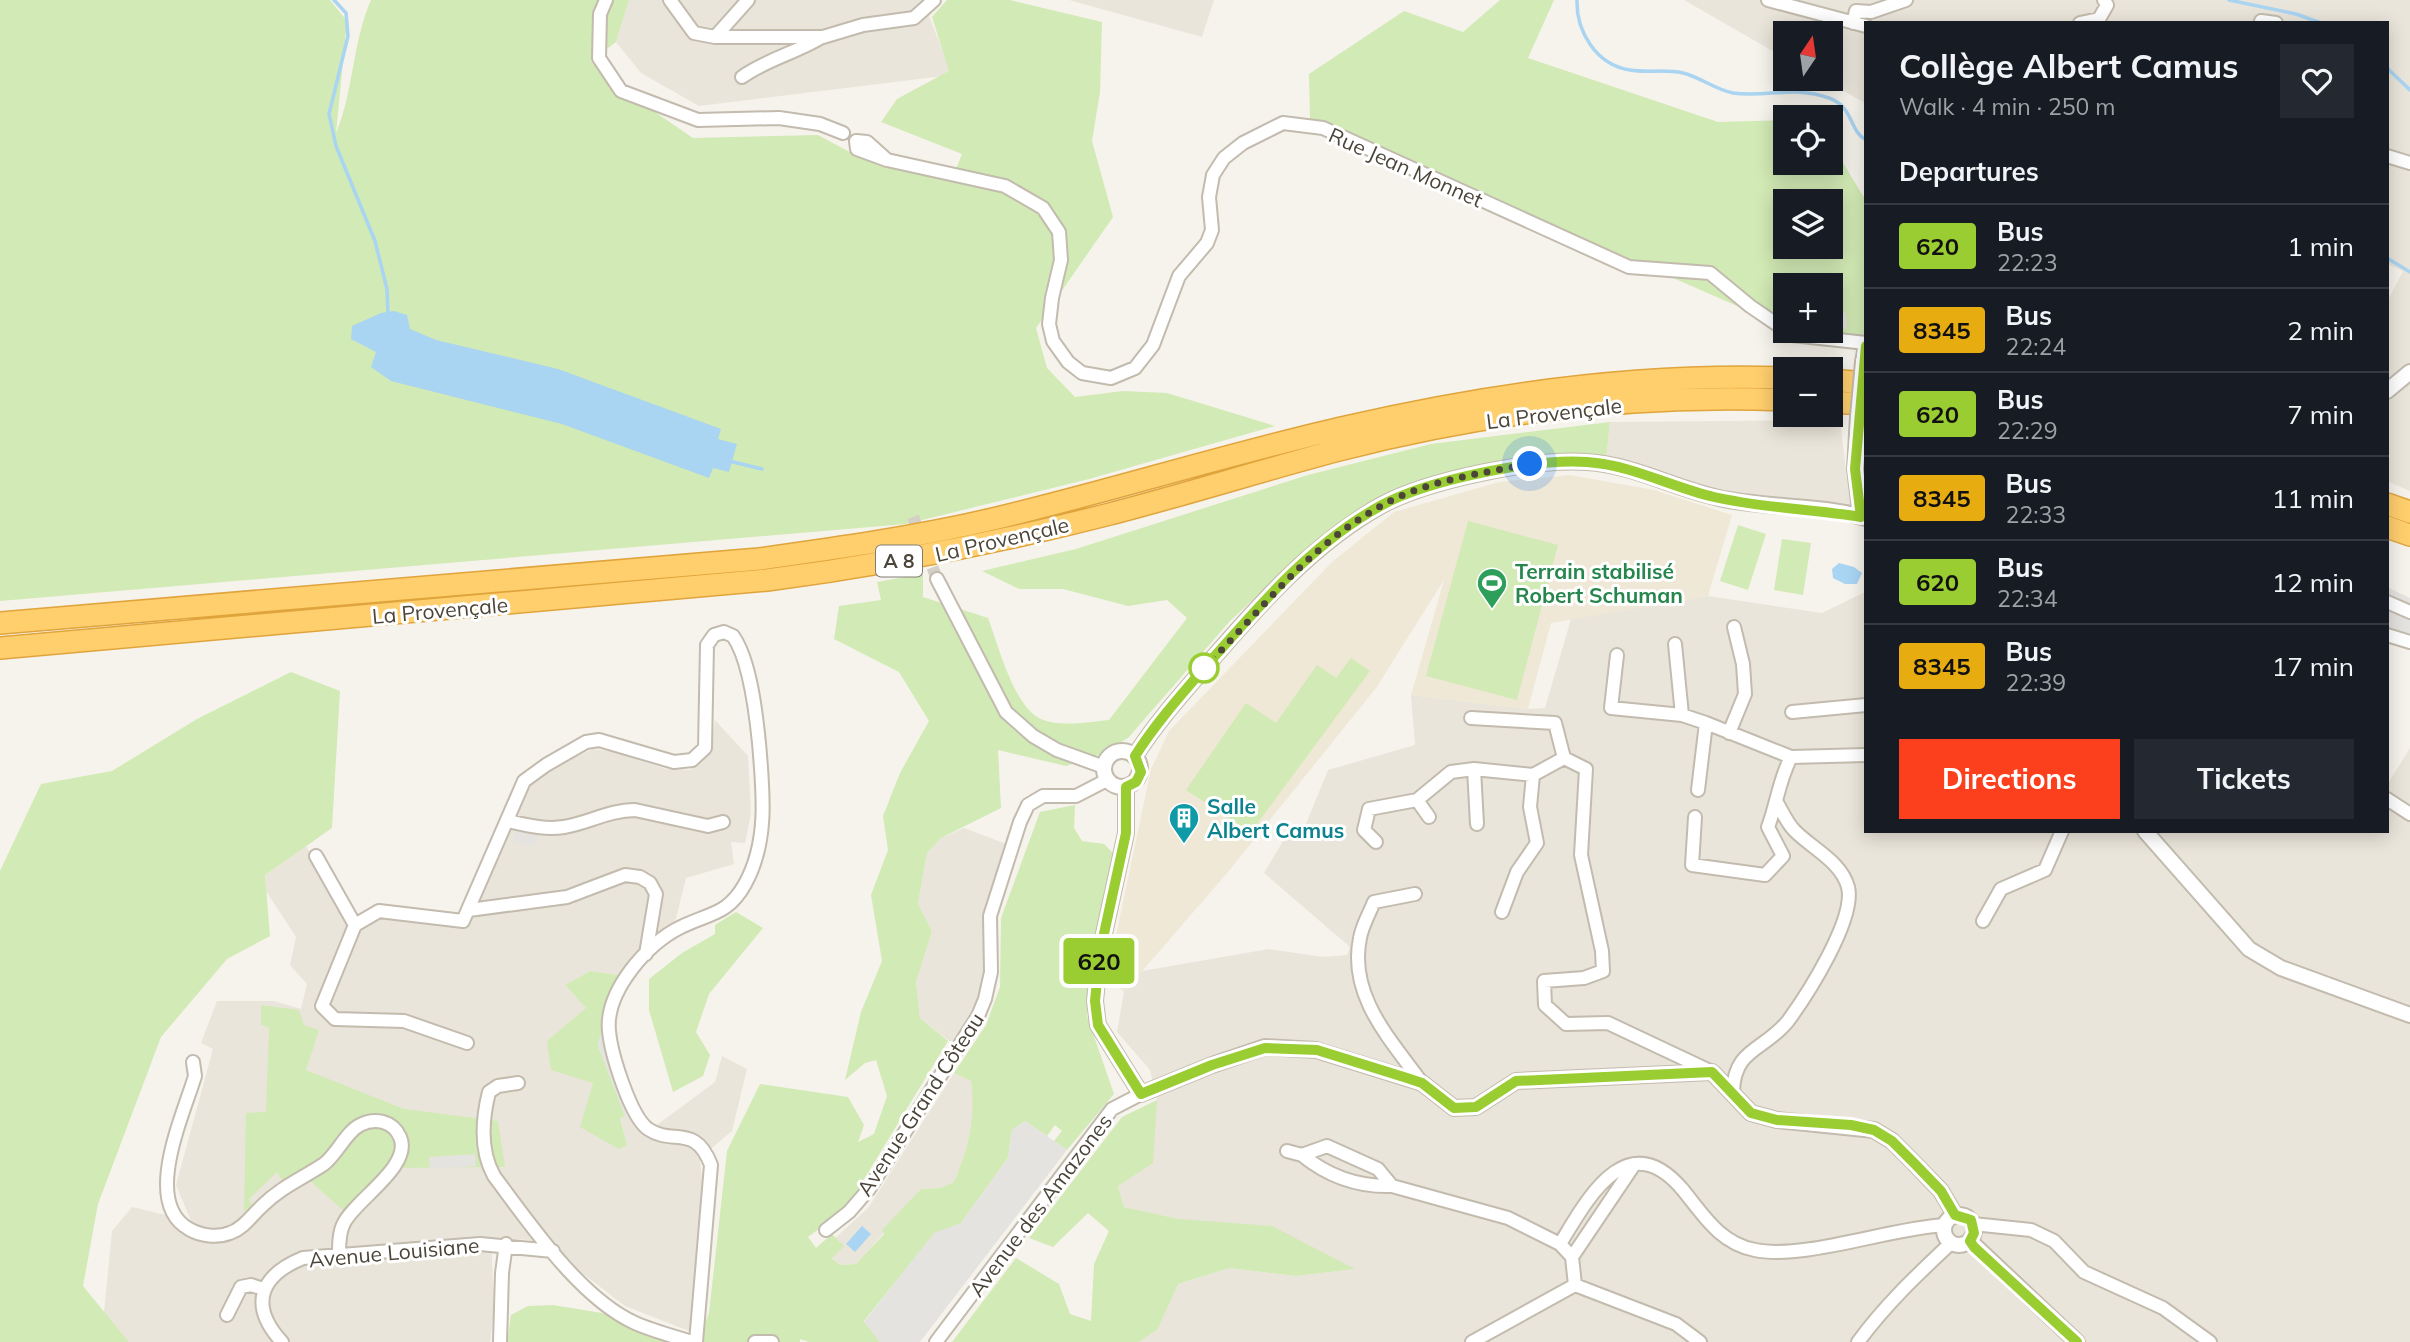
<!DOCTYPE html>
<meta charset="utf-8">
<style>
body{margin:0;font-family:Mulish,sans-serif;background:#242831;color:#f1f3f6;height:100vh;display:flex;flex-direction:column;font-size:26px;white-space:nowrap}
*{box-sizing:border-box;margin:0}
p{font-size:23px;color:#9ea1a6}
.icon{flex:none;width:38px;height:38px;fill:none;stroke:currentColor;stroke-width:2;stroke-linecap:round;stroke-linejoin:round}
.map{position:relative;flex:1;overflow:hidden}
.drawer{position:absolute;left:1864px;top:21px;width:525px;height:812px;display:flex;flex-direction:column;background:#171b24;border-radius:0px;box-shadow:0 4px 18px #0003}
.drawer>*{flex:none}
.badge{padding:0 14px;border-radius:5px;font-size:24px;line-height:46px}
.needle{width:46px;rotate:13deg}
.fabs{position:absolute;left:1773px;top:21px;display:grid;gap:14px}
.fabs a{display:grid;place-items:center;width:70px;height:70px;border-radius:0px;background:#171b24;box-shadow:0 4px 18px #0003;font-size:35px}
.you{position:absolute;width:35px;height:35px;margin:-18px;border:5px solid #fff;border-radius:50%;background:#1a73e8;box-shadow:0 0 0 10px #1a73e833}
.map>.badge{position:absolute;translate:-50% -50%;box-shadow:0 0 0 4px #fff}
h2{padding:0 35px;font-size:26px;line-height:63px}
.round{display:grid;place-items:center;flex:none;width:74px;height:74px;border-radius:0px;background:#242831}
.summary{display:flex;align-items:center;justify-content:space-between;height:119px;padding:0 35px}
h1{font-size:33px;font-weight:700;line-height:52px}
.action{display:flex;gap:14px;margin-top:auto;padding:14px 35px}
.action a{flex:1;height:80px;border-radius:0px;background:#fc3f1d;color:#fff;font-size:28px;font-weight:700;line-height:80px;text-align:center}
.action a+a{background:#242831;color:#f1f3f6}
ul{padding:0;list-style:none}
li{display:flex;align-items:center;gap:21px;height:84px;padding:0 35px;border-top:2px solid #363941}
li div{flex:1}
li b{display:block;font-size:26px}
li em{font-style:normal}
li .badge{min-width:77px;font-weight:700;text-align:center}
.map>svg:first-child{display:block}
.residential{fill:#eae5da}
.education{fill:#efe8d6}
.green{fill:#d2eab5;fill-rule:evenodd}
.parking{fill:#e5e3e0}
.water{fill:#a9d4f2}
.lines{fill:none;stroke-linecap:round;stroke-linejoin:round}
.stream{stroke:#a9d4f2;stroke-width:3.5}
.minor-tunnel{stroke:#d4d0c8;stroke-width:12;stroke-dasharray:12 6;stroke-linecap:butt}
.minor-casing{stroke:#c2bbae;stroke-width:16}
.tertiary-casing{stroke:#c2bbae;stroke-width:18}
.motorway-casing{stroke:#e0a43c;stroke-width:24}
.minor{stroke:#fff;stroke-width:12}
.tertiary{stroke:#fff;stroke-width:14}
.motorway{stroke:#ffcf6e;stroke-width:21}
.tertiary-bridge-casing{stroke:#c2bbae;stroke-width:18;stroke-linecap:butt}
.tertiary-bridge{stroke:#fff;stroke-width:14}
.line-casing{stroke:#fff;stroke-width:16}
.line{stroke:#9acd32;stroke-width:10}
.walk{stroke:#4b4439;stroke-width:7;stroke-dasharray:0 12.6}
.stop-dot{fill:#fff;stroke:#9acd32;stroke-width:3.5}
.labels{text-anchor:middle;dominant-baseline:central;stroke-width:6;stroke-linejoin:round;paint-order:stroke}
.shield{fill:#fff;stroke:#817c74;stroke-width:2}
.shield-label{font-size:19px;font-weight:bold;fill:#4b4439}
.street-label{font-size:21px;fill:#4b4439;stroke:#fff}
.leisure-label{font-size:21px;font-weight:bold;fill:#27864d;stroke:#fff;text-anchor:start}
.culture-label{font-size:21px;font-weight:bold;fill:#0d838f;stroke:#fff;text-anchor:start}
</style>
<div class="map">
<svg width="2410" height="1342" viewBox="0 0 2410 1342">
<rect width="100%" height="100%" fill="#f6f3ec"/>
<path class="residential" d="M629 0H940L929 16 952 75 699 106 641 73 616 42Z
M1069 0H1214L1202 37Z
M1684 0H2410V491L2387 481V302L2403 271 2387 264V23H1866L1865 103 1822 79H1830V33H1785V58Z
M1840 420 1847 479 1865 477V512L1713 492 1606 460 1610 422Z
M1865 592 1866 831H2387V785L2410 748V1342H1139L1158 1329 1178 1284 1229 1268 1296 1276 1354 1269 1179 1219 1124 1207 1118 1186 1157 1100 1150 1070 1117 1032 1124 992 1142 971 1269 949 1323 957 1347 955 1350 947 1264 873 1286 836H1301L1328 770 1415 745 1411 695 1528 709 1545 708 1571 619 1708 596 1822 613Z
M715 720 748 756 751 813 745 843 731 842 734 864 686 878 675 922 618 975 590 971 565 985 586 1008 593 1083 627 1145 620 1117 633 1114 642 1136 715 1082 722 1056 747 1069 732 1131 700 1158 704 1207 689 1331 625 1306 564 1259 529 1240 491 1237 494 1309 490 1342H129L104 1312 112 1231 132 1207 191 1221 176 1185 213 1049 201 1043 217 1001H274L301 1009 307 984 290 965 296 937 266 891 265 875 306 846 355 931 381 914 467 923 531 784 562 763 593 749 615 752 666 769 690 770 711 748Z
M964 828 1009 845 987 918V972L982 1001 969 1024 953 1044 920 1018 916 982 932 932 918 903 927 853 941 838Z
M954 1073 971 1081 975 1109 965 1156 954 1182 941 1188 921 1189 857 1264 840 1265 832 1257 843 1246 835 1238 868 1208Z"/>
<path class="education" d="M1570 475 1654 490 1732 515 1708 596 1551 623 1528 709 1411 695 1444 580 1376 688 1228 872 1124 992 1107 978 1151 769 1169 731 1332 562 1394 512 1499 482Z"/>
<path class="green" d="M0 0H330L347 21 336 133C354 91 352 43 371 0H629L616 42 591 61 605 78 693 138 818 135 857 156 951 182 962 154 881 122 897 99 949 71 932 17 947 0H1010L1102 22 1100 92 1092 141 1113 217 1036 328 1047 368 1075 397 1123 391 1167 393 1275 426 1089 479 906 524 0 601Z
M1500 0H1554L1528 58 1718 122 1785 120V163H1830L1831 143 1865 199V336L1800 331H1830V285H1785V327L1310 119 1309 74 1404 11 1463 32ZM1785 201H1830V247H1785Z
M1610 422 1606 460 1537 459 1439 475 1358 511 1292 563 1230 621 1128 738 1099 755 1066 766 998 750 1001 808 941 838 927 853 918 903 932 932 916 982 920 1018 948 1041 846 1209 808 1237 816 1248 832 1234 844 1246 832 1258 840 1265 856 1264 884 1234 882 1230 921 1189 940 1188 954 1182C969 1148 976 1118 971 1081L954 1073 986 1025 1000 987 1001 918 1040 812 1075 805 1074 828 1082 841 1104 844 1117 857 1088 983 1087 1016 1114 1094 1067 1150 1054 1141 1062 1131 1055 1125 1047 1136 1025 1121 1012 1130 1008 1158 961 1223 934 1234 864 1321 880 1342H809L800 1339V1342H697L709 1313 727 1151 760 1084 848 1097 864 1125 858 1142 874 1134 887 1096 876 1060 865 1063 845 1080 861 1012 882 961 871 895 888 850 883 816 900 773 929 721 899 672 834 639 839 606 881 600 877 582 923 574V597L988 618C998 644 1013 704 1039 718 1059 728 1088 722 1109 720L1187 618 1167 600 1128 606 1063 589H1019L982 571 1076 549 1308 475 1431 444Z
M1468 521 1558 545 1517 700 1426 676Z
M1738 525 1766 534 1748 590 1720 581Z
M1782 539 1811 543 1803 595 1774 590Z
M1351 658 1370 671 1251 832 1186 790 1246 703 1276 723 1317 665 1336 678Z
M291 672 340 691 332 828 265 875 270 936 227 959 161 1037 98 1204 83 1286 129 1342H0V871L41 784 112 771 197 719Z
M736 912 763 928 709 994 696 1032 710 1055 703 1076 673 1092 649 1010V979L682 953 715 934V925Z
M590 971 618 975 598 1045 625 1116 620 1118 627 1145 619 1149 580 1127 593 1083 551 1070 547 1041 586 1008 565 985Z
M261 1005 299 1010 304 1025 319 1030 306 1070 404 1109 498 1121 505 1167 388 1168 345 1212 299 1171 282 1180 277 1172 249 1199 252 1205 244 1212 246 1113 266 1112 269 1027 261 1025Z
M1157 1100 1153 1163 1118 1186 1124 1207 1179 1219 1272 1226 1355 1269 1296 1276 1229 1268 1178 1284 1158 1329 1139 1342H952L1016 1258 1059 1284 1070 1314 1091 1321 1094 1264 1109 1231 1088 1213 1053 1247 1029 1238 1122 1117Z
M553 1305 602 1313 678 1342H507L511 1315 528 1306Z"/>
<path class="parking" d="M1831 299 1846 314 1847 329 1831 327Z
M2387 587 2410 598V638L2400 637 2393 644H2387Z
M521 820 543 824 535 846 512 841Z
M602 1028 633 1114 625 1116 598 1045Z
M1025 1121 1067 1150 920 1342H880L864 1322 934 1233 961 1223 1008 1158 1012 1130Z
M475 1154 476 1166 430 1169 429 1157Z"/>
<path class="water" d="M394 311 407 315 410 329 436 340 558 369 721 429 718 439 737 444 729 472 713 468 709 478 562 424 391 381 371 367 376 352 351 339 352 326 381 313Z
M1839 563 1854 567 1862 573 1857 584H1845L1833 578 1832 569Z
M862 1226 871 1234 855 1252 846 1244Z"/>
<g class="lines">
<path class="stream" d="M334 0 346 13 348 36 329 114 336 146 375 241 387 289 388 314
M1577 0C1576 31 1596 65 1630 70 1647 73 1666 69 1683 73 1700 77 1716 90 1733 93 1766 98 1794 85 1829 98 1854 107 1849 131 1866 140
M2229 0 2296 14 2321 23
M2387 68 2410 90
M2387 258 2410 272
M729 461 762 469"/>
<path class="minor-tunnel" d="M913 517 937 579"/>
<g class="minor-casing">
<path id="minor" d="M606 0 600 14 599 58 621 91 698 120 779 118 820 124 843 133
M670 0 694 33 715 37H823L863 25 914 18 934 0
M1768 0 1866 26
M2261 21 2276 23
M1853 23 1856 11 1871 12 1906 0
M2080 23 2099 19 2107 5 2104 0
M715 37 748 0
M742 77C767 59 796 53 822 37
M2387 156 2410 163
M887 160 867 142 856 141 857 149 887 160 1005 186 1043 208 1059 232 1061 260 1052 298 1049 324 1053 341 1068 362 1082 373 1111 378 1135 368 1153 345 1179 276 1207 243 1212 230 1209 197 1213 175 1224 158 1243 143 1283 123 1323 128 1629 267 1710 273 1750 306 1785 330
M1786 331 1792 335 1866 343
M937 579 1006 712 1033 736 1057 750 1104 767
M2387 602 2410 612
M2387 635 2410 642
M1675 644 1682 715
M1617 655 1611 708 1682 715 1706 723
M1792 712 1866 705
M1471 718 1555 723 1564 758
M1729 733 1745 694 1743 664 1734 627
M1474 769 1477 824
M1698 790 1706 723 1791 757
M2387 799 2410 814
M1417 800 1429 817
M1695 817 1692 865 1765 875 1783 856 1768 827C1777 803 1779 780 1791 757L1866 755
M508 821C526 825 545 830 564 827 588 823 610 810 635 810L708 826 723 822
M1376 842 1364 830 1369 809 1417 800 1451 772 1474 769 1533 775
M316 856 355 925
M1415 894 1374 902C1369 914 1362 926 1360 938 1348 996 1391 1040 1422 1083
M469 910 567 897 625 875 640 877 650 883 656 894 646 954
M1502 912 1517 872 1537 843 1530 807 1533 775 1564 758 1586 769 1581 855 1602 951 1603 971 1584 978 1544 981 1545 1005 1566 1024 1608 1023 1712 1072
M1983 921 2001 889 2045 870 2062 831
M467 1043 404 1021 335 1019 322 1006 355 925 379 911 463 921 524 781 546 765 586 742 599 740 674 762 692 760 705 748 707 645 714 635 724 632 733 636C750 660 756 713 759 743 763 791 769 841 745 884 728 915 709 913 681 927 647 943 605 992 609 1031 611 1053 630 1116 648 1129 673 1146 695 1123 711 1165L696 1342
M193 1062 195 1076C183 1116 142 1203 189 1229 201 1236 217 1238 230 1233 244 1228 252 1215 262 1206 281 1187 303 1178 324 1164 337 1154 346 1132 360 1125 375 1117 393 1121 400 1137 413 1166 355 1200 344 1223 339 1232 339 1244 339 1254
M518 1083 498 1086 489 1092C482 1120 480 1151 494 1176 530 1224 580 1298 635 1323 653 1331 673 1336 692 1342
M1733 1092C1734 1048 1764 1051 1788 1021 1807 995 1856 919 1848 887 1841 861 1811 848 1794 830 1787 823 1782 811 1777 803
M1287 1151 1302 1155 1327 1146 1378 1169 1392 1186 1508 1218 1560 1244C1588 1198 1627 1124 1683 1190 1704 1216 1720 1243 1755 1250 1804 1260 1890 1228 1945 1225
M1302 1155C1329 1177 1358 1187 1392 1186
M1973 1224 2031 1230 2054 1241 2084 1272 2163 1308 2210 1342
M826 1230 849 1212 869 1189 978 1016 985 999 991 972 990 916 1020 822 1028 805 1043 796H1076L1107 780
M1560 1244 1572 1257 1575 1285 1676 1324 1700 1342
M1572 1257 1634 1165
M227 1315 241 1287 251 1285 263 1289
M282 1342C249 1306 259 1276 303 1258L480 1244 553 1251
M500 1342 502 1273 506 1244
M755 1342H772
M936 1342 1112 1109 1141 1094
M1472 1342 1575 1285
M1858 1342C1886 1304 1917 1275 1951 1243"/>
</g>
<g class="tertiary-casing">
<path id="tertiary" d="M1863 362 1866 346
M2387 391 2410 372
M1858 416 1855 469 1861 517
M1104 769a18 18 0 1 1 36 0a18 18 0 1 1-36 0Z
M1135 756C1156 723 1181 695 1207 665 1257 607 1313 543 1382 505 1428 480 1535 458 1587 462 1637 465 1680 492 1729 500 1774 508 1822 505 1866 518
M1126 787V833L1100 952 1095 1001 1098 1025 1141 1094 1212 1065 1265 1047 1316 1050 1422 1083 1454 1108 1476 1107 1516 1081 1712 1072 1751 1113 1777 1120 1874 1130 1892 1141 1915 1164 1941 1191 1955 1215
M2145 831 2249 949 2281 968 2410 1015
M1944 1230a15 15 0 1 1 30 0a15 15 0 1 1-30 0Z
M1970 1241 2077 1342"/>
</g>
<g class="motorway-casing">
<path id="motorway" d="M1830 380 1866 383
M1830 402 1866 404
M2387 504 2410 512
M2387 527 2410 535
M0 623 759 559C838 548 916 537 993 519 1111 491 1227 454 1346 427 1489 394 1637 373 1785 378
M0 648 767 580C883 565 997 543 1110 514 1187 494 1263 470 1339 450 1483 413 1636 394 1785 400"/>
</g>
<use href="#minor" class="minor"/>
<use href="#tertiary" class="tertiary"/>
<use href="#motorway" class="motorway"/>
<g class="tertiary-bridge-casing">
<path id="tertiary-bridge" d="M1858 416 1863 362"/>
</g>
<use href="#tertiary-bridge" class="tertiary-bridge"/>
</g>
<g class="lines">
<g class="line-casing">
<path id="line" d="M1866 346 1855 469 1861 517C1812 509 1762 508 1714 497 1671 487 1632 465 1587 462 1535 458 1428 480 1382 505 1313 542 1258 607 1207 665 1181 695 1156 723 1135 756L1141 772 1136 782 1126 787V833L1100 952 1095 1001 1098 1025 1141 1094 1212 1065 1265 1048 1317 1050 1407 1078 1422 1083 1454 1108 1476 1107 1516 1081 1712 1072 1751 1113 1777 1120 1851 1125 1874 1130 1892 1141 1915 1164 1941 1191 1955 1215 1971 1220 1974 1233 1970 1241 1974 1247 2077 1342"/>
</g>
<use href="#line" class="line"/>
<path class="walk" d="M1204 668C1261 611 1308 546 1381 506 1424 481 1482 473 1530 464"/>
</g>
<defs>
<g id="stadium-pin" transform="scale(1.575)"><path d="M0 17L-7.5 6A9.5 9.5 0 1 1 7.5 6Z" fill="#2e9e5b" stroke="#fff"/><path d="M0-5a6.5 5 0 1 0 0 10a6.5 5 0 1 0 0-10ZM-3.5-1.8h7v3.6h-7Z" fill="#fff"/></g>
<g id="building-pin" transform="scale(1.575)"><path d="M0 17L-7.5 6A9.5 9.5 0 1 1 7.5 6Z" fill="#0f9aa8" stroke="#fff"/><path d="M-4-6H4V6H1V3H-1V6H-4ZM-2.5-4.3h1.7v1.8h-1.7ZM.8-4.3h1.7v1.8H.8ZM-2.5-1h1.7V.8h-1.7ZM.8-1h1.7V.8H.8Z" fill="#fff"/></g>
</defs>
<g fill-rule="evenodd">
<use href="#stadium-pin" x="1492" y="583"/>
<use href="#building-pin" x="1184" y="818"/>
</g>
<circle class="stop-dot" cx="1204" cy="668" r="14"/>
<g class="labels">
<rect class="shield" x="876" y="545.5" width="46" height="31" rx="5"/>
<g class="shield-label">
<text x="899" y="561">A 8</text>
</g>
<g class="street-label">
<text transform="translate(1406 167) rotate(24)">Rue Jean Monnet</text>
<text transform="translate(1554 413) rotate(-7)">La Provençale</text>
<text transform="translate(1002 539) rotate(-13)">La Provençale</text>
<text transform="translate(440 610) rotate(-5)">La Provençale</text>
<text transform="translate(920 1104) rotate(-57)">Avenue Grand Côteau</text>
<text transform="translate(1040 1205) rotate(-53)">Avenue des Amazones</text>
<text transform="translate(394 1252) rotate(-5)">Avenue Louisiane</text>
</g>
<g class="leisure-label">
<text x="1515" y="571">Terrain stabilisé<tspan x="1515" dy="24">Robert Schuman</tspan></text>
</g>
<g class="culture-label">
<text x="1207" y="806">Salle<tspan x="1207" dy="24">Albert Camus</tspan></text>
</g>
</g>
</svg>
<div class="fabs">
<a><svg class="needle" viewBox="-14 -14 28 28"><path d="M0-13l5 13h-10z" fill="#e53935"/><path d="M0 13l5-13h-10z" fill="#9ea1a6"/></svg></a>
<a><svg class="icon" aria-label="locate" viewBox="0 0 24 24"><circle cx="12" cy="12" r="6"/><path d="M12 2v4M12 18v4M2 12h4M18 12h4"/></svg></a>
<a><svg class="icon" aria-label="layers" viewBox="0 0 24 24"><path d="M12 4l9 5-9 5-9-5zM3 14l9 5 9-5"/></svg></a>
<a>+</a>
<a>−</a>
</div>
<div class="you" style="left:1530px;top:464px"></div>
<b class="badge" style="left:1099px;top:961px;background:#9acd32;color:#111">620</b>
<section class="drawer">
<div class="summary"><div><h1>Collège Albert Camus</h1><p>Walk · 4 min · 250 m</p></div><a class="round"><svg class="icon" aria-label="heart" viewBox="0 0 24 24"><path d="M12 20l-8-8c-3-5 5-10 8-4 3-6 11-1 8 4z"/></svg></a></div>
<h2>Departures</h2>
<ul>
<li><span class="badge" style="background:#9acd32;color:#111">620</span><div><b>Bus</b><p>22:23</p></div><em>1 min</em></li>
<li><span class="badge" style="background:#e6ac10;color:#111">8345</span><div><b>Bus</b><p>22:24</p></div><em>2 min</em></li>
<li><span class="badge" style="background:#9acd32;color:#111">620</span><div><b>Bus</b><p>22:29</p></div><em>7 min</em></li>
<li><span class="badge" style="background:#e6ac10;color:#111">8345</span><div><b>Bus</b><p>22:33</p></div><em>11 min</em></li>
<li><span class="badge" style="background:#9acd32;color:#111">620</span><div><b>Bus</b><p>22:34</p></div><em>12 min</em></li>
<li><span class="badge" style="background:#e6ac10;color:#111">8345</span><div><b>Bus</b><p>22:39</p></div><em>17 min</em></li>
</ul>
<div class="action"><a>Directions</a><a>Tickets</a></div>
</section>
</div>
